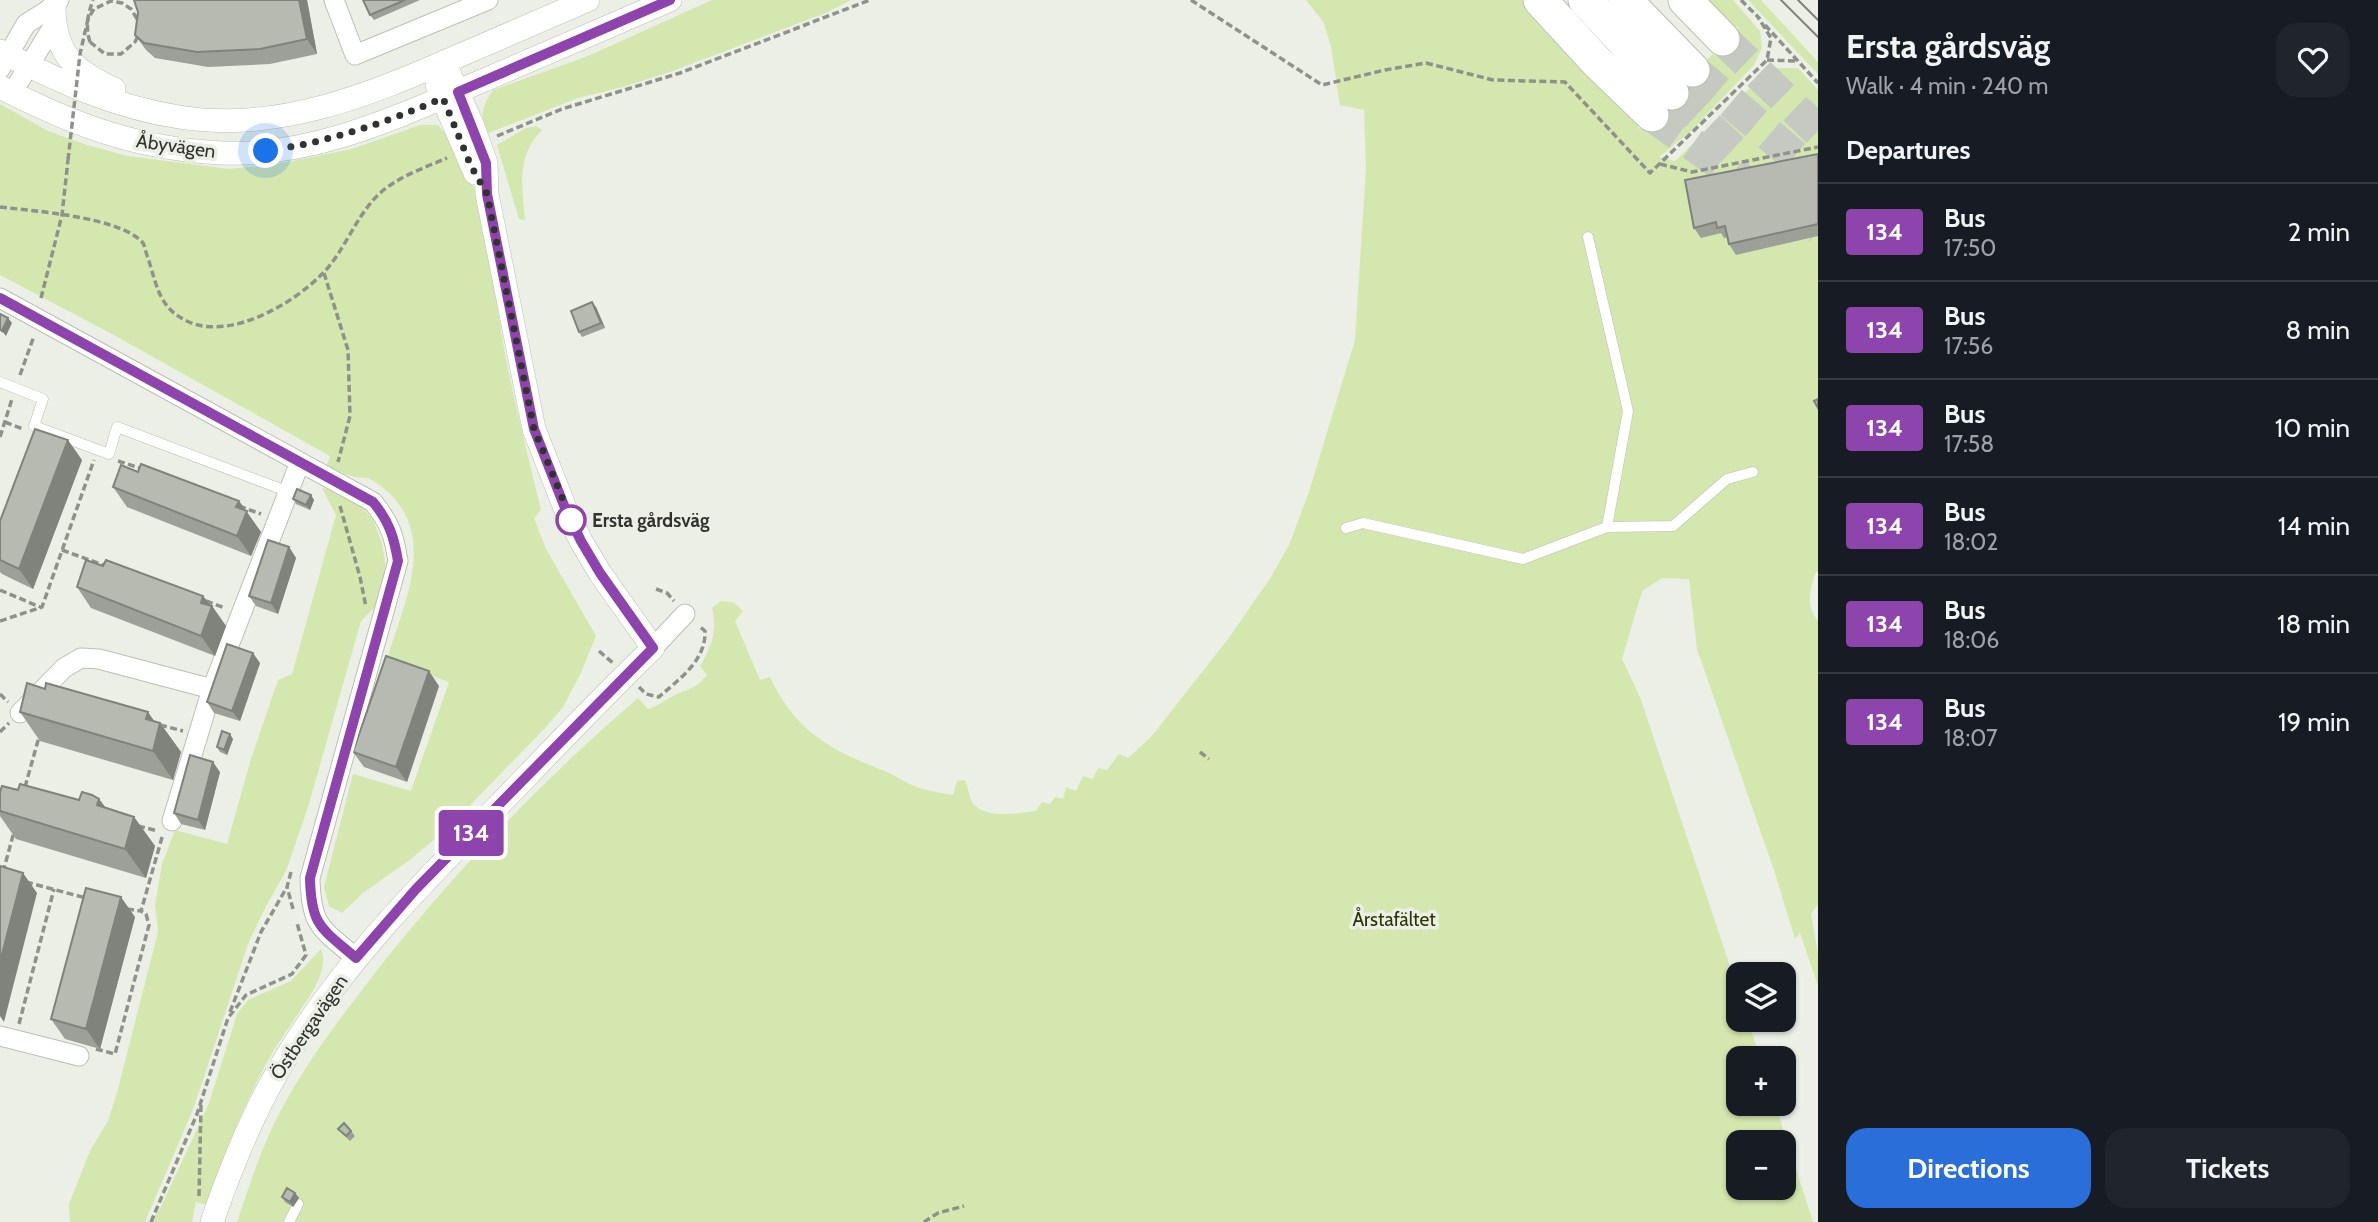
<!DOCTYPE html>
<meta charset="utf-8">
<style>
body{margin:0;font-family:Cabin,sans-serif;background:#20242c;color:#f1f3f6;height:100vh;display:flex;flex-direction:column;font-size:26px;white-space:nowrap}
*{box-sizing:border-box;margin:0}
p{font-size:23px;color:#9ea1a6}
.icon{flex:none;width:38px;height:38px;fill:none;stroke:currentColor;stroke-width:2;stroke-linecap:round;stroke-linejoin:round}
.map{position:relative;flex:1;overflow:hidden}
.details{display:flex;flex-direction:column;background:#171b24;width:560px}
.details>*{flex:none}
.badge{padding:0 14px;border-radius:5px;font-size:24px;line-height:46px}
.controls{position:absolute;left:1726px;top:962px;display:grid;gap:14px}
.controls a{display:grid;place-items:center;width:70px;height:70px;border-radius:14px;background:#171b24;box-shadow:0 2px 5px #0004;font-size:35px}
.you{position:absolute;width:35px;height:35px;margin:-18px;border:5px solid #fff;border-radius:50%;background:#1a73e8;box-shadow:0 0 0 10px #1a73e833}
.map>.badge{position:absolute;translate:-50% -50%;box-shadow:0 0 0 4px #fff}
h2{padding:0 28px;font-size:26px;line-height:63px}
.round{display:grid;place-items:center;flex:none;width:74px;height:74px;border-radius:21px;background:#20242c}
.overview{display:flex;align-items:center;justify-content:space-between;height:119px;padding:0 28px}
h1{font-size:33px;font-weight:800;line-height:52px}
.primary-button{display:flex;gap:14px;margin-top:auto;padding:14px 28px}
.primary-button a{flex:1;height:80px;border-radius:21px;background:#2a6eda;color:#fff;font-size:28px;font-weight:800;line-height:80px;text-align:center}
.primary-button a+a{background:#20242c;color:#f1f3f6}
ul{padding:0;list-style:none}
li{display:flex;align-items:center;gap:21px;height:98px;padding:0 28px;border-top:2px solid #363941}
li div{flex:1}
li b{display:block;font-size:26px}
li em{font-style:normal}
li .badge{min-width:77px;font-weight:700;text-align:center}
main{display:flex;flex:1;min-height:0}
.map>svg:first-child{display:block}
.green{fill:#d4e7ae;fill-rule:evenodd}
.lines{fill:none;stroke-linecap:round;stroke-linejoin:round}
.motorway-tunnel{stroke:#c6c9c1;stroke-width:33;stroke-dasharray:33 17;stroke-linecap:butt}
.service-casing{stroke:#bcbfb6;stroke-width:11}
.minor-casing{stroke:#bcbfb6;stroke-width:21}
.tertiary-casing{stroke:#bcbfb6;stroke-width:24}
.motorway-casing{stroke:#bcbfb6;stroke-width:35}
.path{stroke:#8f928b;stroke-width:3.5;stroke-dasharray:7 3.5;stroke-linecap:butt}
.service{stroke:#fff;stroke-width:10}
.minor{stroke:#fff;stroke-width:19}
.tertiary{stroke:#fff;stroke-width:23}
.motorway{stroke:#fff;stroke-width:33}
.tram{stroke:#80827c;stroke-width:2}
.path-bridge{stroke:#8f928b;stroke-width:3.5;stroke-dasharray:7 3.5;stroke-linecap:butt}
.wall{fill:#9da098}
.shaded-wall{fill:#80827c}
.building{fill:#b7bab1;stroke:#80827c;stroke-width:2}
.line-casing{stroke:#fff;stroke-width:16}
.line{stroke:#8e44ad;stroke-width:10}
.walk{stroke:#323330;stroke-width:7;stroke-dasharray:0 12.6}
.stop-dot{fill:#fff;stroke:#8e44ad;stroke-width:3.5}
.labels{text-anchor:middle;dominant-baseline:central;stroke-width:7;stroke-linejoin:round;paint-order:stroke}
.street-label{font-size:19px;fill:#323330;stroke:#ebefe5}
.stop-label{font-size:19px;font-weight:bold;fill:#323330;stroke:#ebefe5;text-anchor:start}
.park-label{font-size:19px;fill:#293600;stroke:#ebefe5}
</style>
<main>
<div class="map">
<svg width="1818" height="1222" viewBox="0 0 1818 1222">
<rect width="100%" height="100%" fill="#ebefe5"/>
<path class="green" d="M712 0H851L828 12 670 72 619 88 578 98 486 134C480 116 482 106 493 90L588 56Z
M1306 0H1523L1642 123 1638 127 1640 129 1738 28 1736 26 1733 29 1705 0H1733L1760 31 1762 48 1754 65 1691 131 1659 157 1675 161 1770 68H1798L1818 90V572H1816C1810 590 1805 605 1818 621V904L1811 914 1818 954V986L1800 933 1795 939 1775 873 1697 649 1689 579 1662 578 1642 591 1622 659 1640 697 1738 990V1020H1748L1760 1059H1738V1104H1775L1813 1222H237C248 1190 258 1158 272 1128 296 1078 328 1034 362 990 443 884 536 786 638 698L648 709C659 706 664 700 673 696 688 689 697 688 707 675L700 666C711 648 718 630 712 608L721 601 733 602 743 611 735 621 760 680 770 677C795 732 834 752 887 772 897 776 906 783 916 787 928 791 941 793 953 795L957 781 965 780C968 787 969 796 972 802 983 820 1018 813 1036 811L1042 802 1050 804 1055 797 1063 799 1066 787 1076 791 1083 776 1093 779 1098 768 1107 770 1119 754 1128 758 1151 737 1228 639 1271 577 1289 545 1309 492 1355 340 1366 167 1364 110 1340 105 1331 47 1324 23ZM1738 1143H1783V1188H1738Z
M1748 0H1761L1818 62V74Z
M0 104 48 131 87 145 127 156 229 169 277 164 352 149 420 125H438C494 189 490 280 506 359 516 409 529 460 541 510L534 518 546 549 596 636 580 675 563 707 546 727 449 827 411 859 363 893 342 913 329 906 324 887 353 774 411 791 449 682 387 659C406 598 443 524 372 480 365 476 358 479 351 476 343 474 335 469 327 465L330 456 112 334 0 275Z
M536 126 542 130C516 156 522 187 525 220L519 219 497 145 526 128Z
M322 488 345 493 359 503 373 520 382 543 386 568 377 605 361 621 308 807 286 871 265 908 248 944 194 1107 145 1222H70L69 1204 90 1151 108 1121 118 1089 158 932 155 905 162 864 175 830 227 844 251 759 278 680 292 674 336 515Z
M321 949C328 965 316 987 307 1000 296 1017 285 1033 274 1050 246 1098 225 1152 207 1205L196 1202 192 1222H149L159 1211 209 1103 237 1014 248 1000 291 981Z"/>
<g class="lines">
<path class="motorway-tunnel" d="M1723 39 1818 131
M1693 70 1818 176
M1672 93 1739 156
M1652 115 1759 192 1818 228"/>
<g class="service-casing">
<path id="service" d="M0 382 43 399 34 426 109 454 117 427 289 492
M1607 527 1673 526 1727 479 1753 472
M1346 528 1363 523 1523 559 1607 527 1628 411 1588 237
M289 1222 298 1204"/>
</g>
<g class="minor-casing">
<path id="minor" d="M334 0 355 55 488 0
M0 69 26 24 54 6 59 0
M12 93 54 25
M0 298 373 502C390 523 394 535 398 561L310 878C311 927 321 928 356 958
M653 648 685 614
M20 713 64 668 81 658 99 659 212 689
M172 821 212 689 300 462
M0 1036 79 1056"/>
</g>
<g class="tertiary-casing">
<path id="tertiary" d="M54 6C54 53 74 71 114 89
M0 51C58 81 114 107 179 117 276 133 369 95 456 57 500 38 544 19 588 0
M437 85 475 173
M0 87C74 125 137 149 222 153 311 157 395 118 475 84 541 56 605 28 670 0
M212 1222C230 1170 250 1119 278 1071 336 970 419 886 501 803 551 751 601 698 653 648L600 573 581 541 565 508 534 429 487 194 486 163 472 124 444 62"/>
</g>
<g class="motorway-casing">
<path id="motorway" d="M1540 0 1597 62 1652 115
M1585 0 1672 93
M1625 0 1693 70
M1685 0 1723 39"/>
</g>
<path class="path" d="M1191 0 1322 85 1385 70 1426 63 1493 80 1565 82 1650 173 1767 60 1771 38 1758 17
M1741 0 1760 19
M1765 25 1818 83
M90 42C85 27 88 14 93 0
M1767 60 1796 61
M497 136 562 109 680 73 870 0
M1660 164 1692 172 1818 147
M0 207C34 211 121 217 143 243 145 246 146 254 148 258 157 286 159 309 189 322 231 340 293 304 322 274 343 254 355 218 377 196 396 177 424 168 447 158
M324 273 348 350 350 416 338 462
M41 298 62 215 68 160
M20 375 34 336
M5 422 23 429
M0 437 12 399
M118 461 143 469
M239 506 261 514
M340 506 360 577 366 607
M62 550 106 566
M656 589 667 593 674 601
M0 590 40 607
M206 601 225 608
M0 621 42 607 94 460
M599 651 613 663
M639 687 646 694 659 697C679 679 706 661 705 631L699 626
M0 694 8 702
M160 725 183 731
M0 732 9 723
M1200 752 1209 759
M25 787 39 737
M138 826 158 831
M3 872 14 832
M291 872 287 887 293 909
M26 882 86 898
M127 909 141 911 163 834
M230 1012 261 932 287 887
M19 1024 54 889
M96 1049 115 1054 149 925 146 914 141 911
M199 1196 201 1105
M151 1222 197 1114 228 1018 246 995 292 974 306 955 297 923
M924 1222 938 1213 964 1206"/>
<use href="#service" class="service"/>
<use href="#minor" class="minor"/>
<use href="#tertiary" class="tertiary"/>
<use href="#motorway" class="motorway"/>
<path class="tram" d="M1781 0 1818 37
M1798 0 1818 20"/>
<path class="path-bridge" d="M90 42 105 54H121L135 42 138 36
M68 160 80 54 88 19 94 9 111 1 122 3 131 9 139 22"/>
</g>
<path class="wall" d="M307 0 317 54 270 64 208 67 155 58 146 50 135 35Z
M363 0H420L374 20 370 15Z
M1818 154V236L1736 255 1729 244 1728 237 1724 238 1721 233 1701 238 1694 228Z
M596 307 605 328 582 337 579 332Z
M82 460 33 589 2 574 0 572V521Z
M138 472 239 501 261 532 251 556 127 507 113 487Z
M311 495 314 500 310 510 296 504 293 499Z
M289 547 296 558 278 614 256 606 249 596Z
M103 566 203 596 210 605 212 606 226 626 215 656 91 608 77 587Z
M260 663 240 721 214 713 207 702Z
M439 686 407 782 364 767 353 752Z
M20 712 154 721 160 723 181 752 173 780 40 741Z
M233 739 227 755 220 752 217 747Z
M220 772 205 830 181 824 174 813Z
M0 792 79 800 99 799 106 808 134 817 155 846 146 878 16 839 0 816Z
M135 917 100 1049 65 1039 51 1019Z
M338 1129 351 1131 355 1136 350 1141Z
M295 1193 299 1198 293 1207 285 1202 282 1197Z"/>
<path class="shaded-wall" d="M299 0H307L317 54 307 39Z
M592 302 596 307 605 328 601 323Z
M8 318 12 323 6 336 2 331Z
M68 440 82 460 33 589 19 569Z
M311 495 314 500 310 510 306 505Z
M239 501 261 532 251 556 237 536 236 507Z
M289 547 296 558 278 614 271 603Z
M203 596 212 607V606L226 626 215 656 201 636V603Z
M253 653 260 663 240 721 232 711Z
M429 671 439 686 407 782 396 767Z
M148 712 159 728 160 723 181 752 173 780 153 751 146 719Z
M230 734 233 739 227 755 224 750Z
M213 762 220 772 205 830 198 820Z
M99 799 120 828 97 805Z
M134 817 155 846 146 878 125 849Z
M23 873 37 893 4 1022 0 1016V962Z
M121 897 135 917 100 1049 86 1029Z
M295 1193 299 1198 293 1207 290 1202Z"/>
<path class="building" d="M134 0H299L307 39 260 49 197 52 144 43 135 35 138 12Z
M363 0H405L370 15Z
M1818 154V224L1729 244 1725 226 1717 228 1716 222 1694 228 1685 180Z
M592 302 601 323 579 332 571 311Z
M0 314 8 318 2 331 0 329Z
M1818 399V408L1814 401Z
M35 429 68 440 19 569 0 560V521Z
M141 464 239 501 236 507 247 511 237 536 113 487 121 465 138 472Z
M297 489 311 495 306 505 293 499Z
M268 540 289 547 271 603 249 596Z
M86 560 103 566 106 560 203 596 201 603 212 606 201 636 77 587Z
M227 644 253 653 232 711 207 702Z
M386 656 429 671 396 767 353 752Z
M27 683 45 689 46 683 148 712 146 719 160 723 153 751 20 712Z
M222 731 230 734 224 750 217 747Z
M190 755 213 762 198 820 174 813Z
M20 784 79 800 82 792 92 795 99 799 97 805 134 817 125 849 0 811V792L2 786 18 790Z
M0 866 23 873 0 962Z
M86 888 121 897 86 1029 51 1019Z
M344 1123 351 1131 346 1136 338 1129Z
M287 1188 295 1193 290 1202 282 1197Z"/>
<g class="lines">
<g class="line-casing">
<path id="line" d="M0 298 373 502C389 521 394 537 398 561L310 878C311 926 321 928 356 958L416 889 653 648 600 573 581 541 565 508 534 429 487 194 486 163 458 92 670 0"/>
</g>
<use href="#line" class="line"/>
<path class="walk" d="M266 151C329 142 385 123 443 98L471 166 487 194 534 429 573 524 571 520"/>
</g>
<circle class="stop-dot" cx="571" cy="520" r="14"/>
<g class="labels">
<g class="street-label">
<text transform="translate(176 146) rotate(8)">Åbyvägen</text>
<text transform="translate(309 1027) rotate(-56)">Östbergavägen</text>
</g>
<g class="stop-label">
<text x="592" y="520">Ersta gårdsväg</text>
</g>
<g class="park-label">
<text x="1394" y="919">Årstafältet</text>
</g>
</g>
</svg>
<div class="controls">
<a><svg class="icon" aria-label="layers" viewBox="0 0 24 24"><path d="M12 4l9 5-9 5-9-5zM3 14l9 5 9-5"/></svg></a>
<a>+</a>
<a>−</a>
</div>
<div class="you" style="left:266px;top:151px"></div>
<b class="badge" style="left:471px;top:833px;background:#8e44ad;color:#fff">134</b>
</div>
<section class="details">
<div class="overview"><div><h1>Ersta gårdsväg</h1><p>Walk · 4 min · 240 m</p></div><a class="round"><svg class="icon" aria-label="heart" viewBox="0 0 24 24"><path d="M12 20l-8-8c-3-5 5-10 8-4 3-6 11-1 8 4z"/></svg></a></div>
<h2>Departures</h2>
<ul>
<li><span class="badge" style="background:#8e44ad;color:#fff">134</span><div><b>Bus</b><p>17:50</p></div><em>2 min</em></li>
<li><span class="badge" style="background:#8e44ad;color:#fff">134</span><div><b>Bus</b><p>17:56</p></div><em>8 min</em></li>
<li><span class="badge" style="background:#8e44ad;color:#fff">134</span><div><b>Bus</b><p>17:58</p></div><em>10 min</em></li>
<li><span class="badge" style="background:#8e44ad;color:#fff">134</span><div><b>Bus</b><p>18:02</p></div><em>14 min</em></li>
<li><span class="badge" style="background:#8e44ad;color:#fff">134</span><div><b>Bus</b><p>18:06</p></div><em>18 min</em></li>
<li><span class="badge" style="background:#8e44ad;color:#fff">134</span><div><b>Bus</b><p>18:07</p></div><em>19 min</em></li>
</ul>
<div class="primary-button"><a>Directions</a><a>Tickets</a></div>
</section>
</main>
